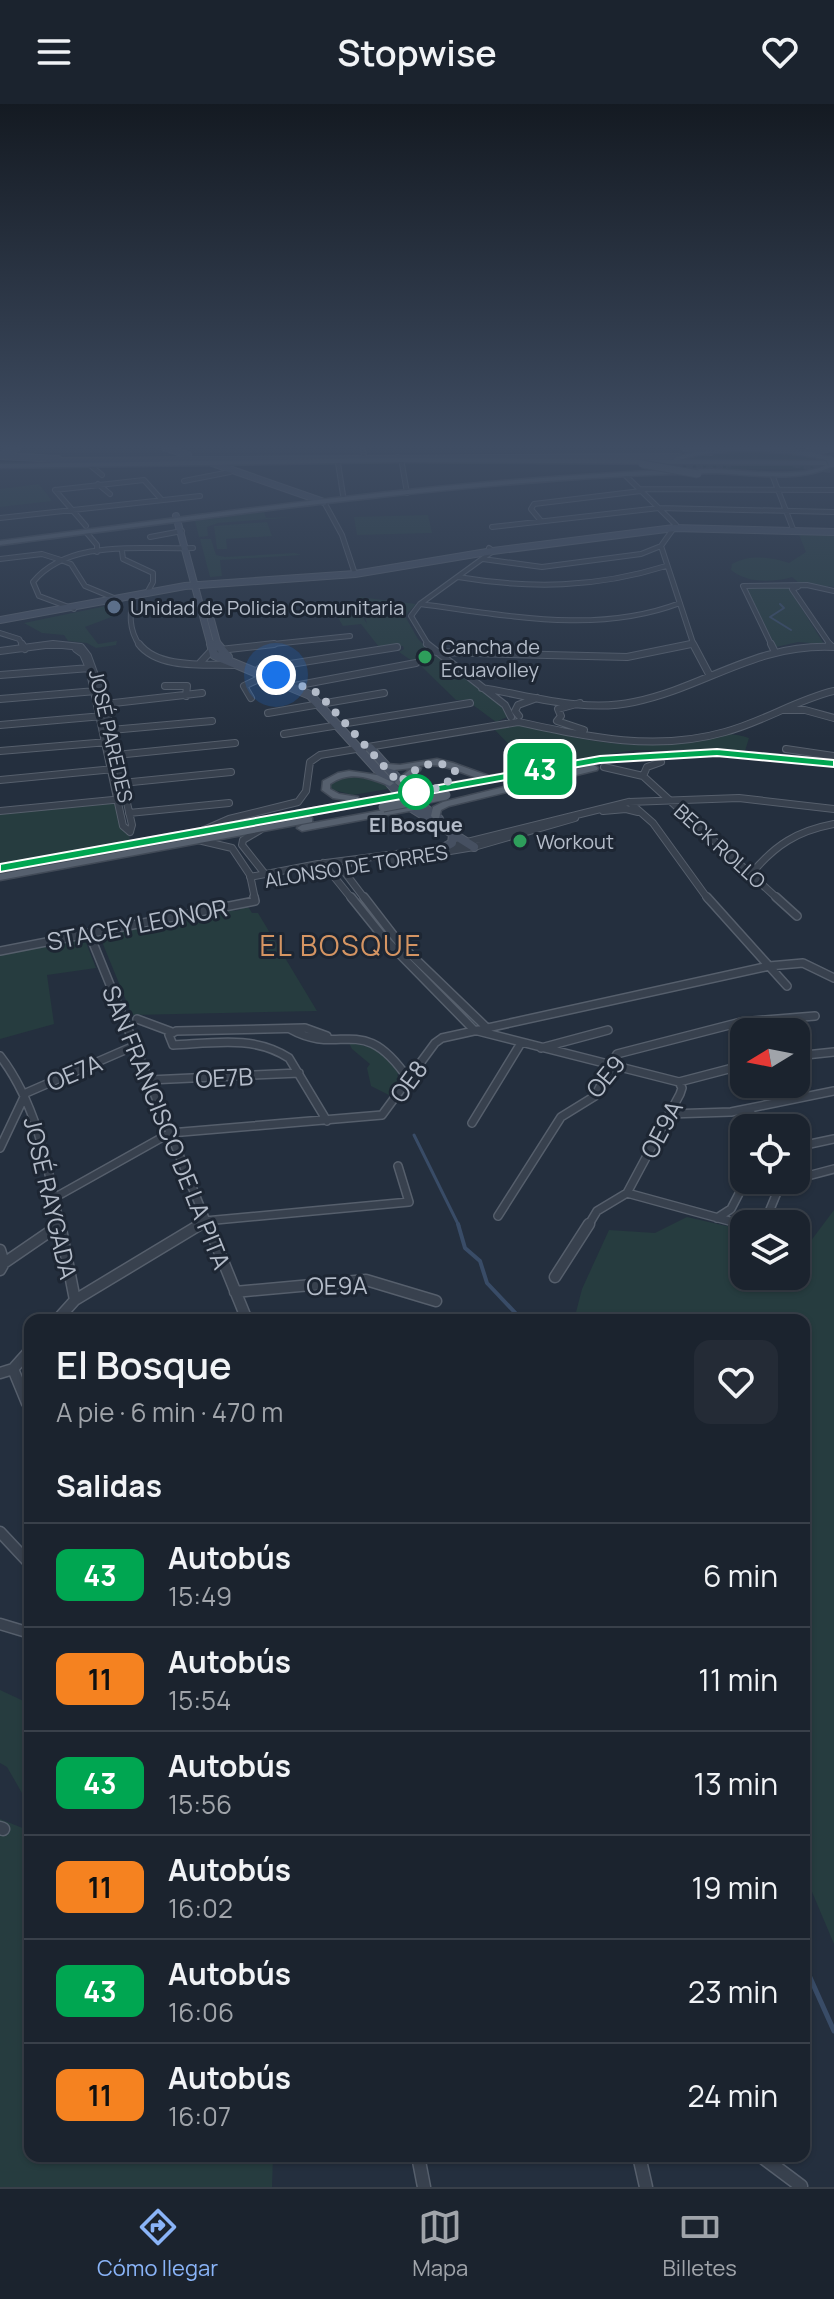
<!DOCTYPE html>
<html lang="es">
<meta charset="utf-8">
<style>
body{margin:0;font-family:Manrope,sans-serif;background:#242b36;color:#f1f3f6;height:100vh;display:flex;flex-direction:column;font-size:30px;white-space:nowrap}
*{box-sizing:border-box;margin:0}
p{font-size:26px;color:#a0a4aa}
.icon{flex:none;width:44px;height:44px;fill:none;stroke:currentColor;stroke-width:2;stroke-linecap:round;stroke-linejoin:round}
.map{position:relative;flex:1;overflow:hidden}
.drawer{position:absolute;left:24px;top:1210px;width:786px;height:848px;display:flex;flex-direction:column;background:#1b232e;border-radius:16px;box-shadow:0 2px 6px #0004,0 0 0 2px #39404a}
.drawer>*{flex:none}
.badge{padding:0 16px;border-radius:12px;font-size:28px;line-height:52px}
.needle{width:52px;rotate:260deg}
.fabs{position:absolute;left:730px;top:914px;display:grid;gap:16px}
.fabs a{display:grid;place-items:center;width:80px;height:80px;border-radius:16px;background:#1b232e;box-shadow:0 2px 6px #0004,0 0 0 2px #39404a;font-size:40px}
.you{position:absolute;width:40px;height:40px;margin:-20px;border:6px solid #fff;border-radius:50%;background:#1a73e8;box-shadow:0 0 0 12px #1a73e833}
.map>.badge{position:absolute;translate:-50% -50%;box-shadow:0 0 0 4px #fff}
h2{padding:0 32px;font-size:30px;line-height:72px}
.round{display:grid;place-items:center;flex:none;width:84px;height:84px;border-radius:16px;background:#242b36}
.head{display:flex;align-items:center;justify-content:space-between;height:136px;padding:0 32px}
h1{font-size:38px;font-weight:600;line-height:60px}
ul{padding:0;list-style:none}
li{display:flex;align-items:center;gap:24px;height:104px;padding:0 32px;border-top:2px solid #39404a}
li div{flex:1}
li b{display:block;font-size:30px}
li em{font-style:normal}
li .badge{min-width:88px;font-weight:700;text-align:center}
header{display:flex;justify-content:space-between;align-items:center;height:104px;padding:0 32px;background:#1b232e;font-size:36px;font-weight:600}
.menu{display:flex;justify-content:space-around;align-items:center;height:112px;border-top:2px solid #39404a;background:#1b232e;font-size:22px;color:#a0a4aa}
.menu a{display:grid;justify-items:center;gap:4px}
.menu .selected{color:#8ab4f8}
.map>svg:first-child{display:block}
.green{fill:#263c3f}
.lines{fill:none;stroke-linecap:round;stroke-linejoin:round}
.stream-far3{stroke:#394c67;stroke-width:2}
.stream-far2{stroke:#394c67;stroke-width:3}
.stream-far1{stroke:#394c67;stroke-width:4}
.stream{stroke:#394c67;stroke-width:5}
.primary-tunnel{stroke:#3a4453;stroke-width:7;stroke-dasharray:7 3;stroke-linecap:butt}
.street-far4-casing{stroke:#565f6c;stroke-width:6}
.street-far3-casing{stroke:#565f6c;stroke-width:8}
.street-far2-casing{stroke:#565f6c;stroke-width:10}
.street-far1-casing{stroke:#565f6c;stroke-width:13}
.street-casing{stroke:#565f6c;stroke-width:15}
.secondary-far1-casing{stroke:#565f6c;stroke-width:8}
.secondary-casing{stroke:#565f6c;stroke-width:10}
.primary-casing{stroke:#414a57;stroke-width:3}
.street-far4{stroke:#38414e;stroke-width:4}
.street-far3{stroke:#38414e;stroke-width:6}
.street-far2{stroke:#38414e;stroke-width:7}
.street-far1{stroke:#38414e;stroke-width:10}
.street{stroke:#38414e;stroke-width:12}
.secondary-far1{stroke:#465061;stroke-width:6}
.secondary{stroke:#465061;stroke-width:8}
.primary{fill:#56606e;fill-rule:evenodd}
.primary-bridge-far1-casing{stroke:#414a57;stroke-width:9;stroke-linecap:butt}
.primary-bridge-casing{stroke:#414a57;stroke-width:11;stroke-linecap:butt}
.primary-bridge-far1{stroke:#56606e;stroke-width:7}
.primary-bridge{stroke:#56606e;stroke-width:9}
.line{fill:#00a651;stroke:#fff;stroke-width:2}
.walk{stroke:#b4bcc9;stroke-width:8;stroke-dasharray:0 14.4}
.service-dot{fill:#5c6f8a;stroke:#1d2633;stroke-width:3}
.leisure-dot{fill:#2e9e5b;stroke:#1d2633;stroke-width:3}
.stop-dot{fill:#fff;stroke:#00a651;stroke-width:4}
.labels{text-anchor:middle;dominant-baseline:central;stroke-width:6;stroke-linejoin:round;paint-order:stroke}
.far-poi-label{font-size:20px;fill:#b4bcc9;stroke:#1d2633;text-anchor:start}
.far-street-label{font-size:20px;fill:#b4bcc9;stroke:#1d2633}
.far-stop-label{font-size:20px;font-weight:bold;fill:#b4bcc9;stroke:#1d2633}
.street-label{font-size:24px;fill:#b4bcc9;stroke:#1d2633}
.quarter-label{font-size:28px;letter-spacing:2px;fill:#d59563;stroke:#1d2633}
</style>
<header><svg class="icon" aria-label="menu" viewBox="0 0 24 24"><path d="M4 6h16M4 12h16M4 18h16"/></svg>Stopwise<svg class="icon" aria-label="heart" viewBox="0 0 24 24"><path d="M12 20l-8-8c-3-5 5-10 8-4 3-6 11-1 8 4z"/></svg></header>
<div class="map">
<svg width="834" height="2083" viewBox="0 0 834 2083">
<rect width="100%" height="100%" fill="#242f3e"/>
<path class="green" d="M799 348 824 355H686L704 349Z
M826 359 834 365 710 366 687 360Z
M39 380 52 397 0 403V385Z
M264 408 266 414 297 413 218 419 207 423 208 432 199 433 195 417Z
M428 411 432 429 357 431 354 413Z
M267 418 272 432 226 435 227 445H217L214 422Z
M799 431H834V483L799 479 792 473C773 479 747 479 731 466L732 460C749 450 771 453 789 459L806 448Z
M200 435H211L216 451 225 453 295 449 301 451 220 456 222 472 210 473Z
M746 483H788L824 540 798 538 776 543Z
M359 493 416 500 405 512 418 535 432 549 508 607 507 613 496 618 473 601 474 596H456L421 562 422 559 412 557 399 548 404 545 403 542 379 543 361 520 343 522 337 512 361 510 367 520Z
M106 502 114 508V512L85 523 98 540 117 537 116 541 96 544 87 539 68 537 64 531 42 529 24 519Z
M520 620C560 631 602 641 644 641 677 641 717 622 749 634L745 647 636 646 530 662 493 624Z
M350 671C365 671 379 671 388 685L353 691 333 686 329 680 335 674Z
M117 695 123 721 130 728 129 740 0 764V707Z
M247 801 252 809H258L317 907 132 911 98 828 231 803 233 807 240 806 239 802Z
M83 831 96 864 47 871 54 920 0 935V848Z
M348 937 381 947 400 968 397 971 401 977 389 991 371 982 367 964 370 960 352 945Z
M834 1106V1840L804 1769V1216H574L582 1185 609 1126 655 1129 687 1113 744 1126V1172H796V1139L807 1142Z
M0 1586 30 1600V1703L7 1663 0 1659Z
M0 1715 30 1727V2052H273L272 2083H0Z"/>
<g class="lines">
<path class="stream-far3" d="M780 500 784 504 770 513 791 526"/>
<path class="stream-far2" d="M414 1031 459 1122"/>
<path class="stream-far1" d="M458 1120 465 1144 480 1157 487 1179 522 1216"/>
<path class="stream" d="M804 1860 834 1927"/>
<path class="primary-tunnel" d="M794 360 834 366
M666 365 731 360"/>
<g class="street-far4-casing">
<path id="street-far4" d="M363 344 364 353
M397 353 401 354 407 389
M338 359 343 391
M90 361 102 371
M625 371 676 421 661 442 694 542
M773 373 793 425
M184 377 230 368
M98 380 110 390
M640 385 834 386
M55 386 144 376 161 395
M55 386 86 422
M324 398 342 431 355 470
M0 414 200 392
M541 417 531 405 534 400 641 387
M492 423 659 404 834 408
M86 428 97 441V448
M150 433 182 427
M122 447 123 455 153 469V478L147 489
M0 455 42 450 61 456 71 460 85 482 114 494
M483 455 542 463 641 450 661 442
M458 473C530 485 596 484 666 462
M798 483 792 485 831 542
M133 491C130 510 128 525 140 542
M420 500C507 511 596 531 680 499
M74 505 39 492 33 478C69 434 142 446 193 444
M0 529 19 535 23 542
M39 542H76
M254 542 350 532
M429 542 411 512 420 500 493 447 489 444
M681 542 693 539
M772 542 743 482 807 481 834 487"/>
</g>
<g class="street-far3-casing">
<path id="street-far3" d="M22 540 25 545
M139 540C158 565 205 560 233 561
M427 540 505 601 511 613
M693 540 710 572
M771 540 774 546
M829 540 831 542
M76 545 83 550 89 564 123 722 130 728
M0 547 53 540 81 543 88 552 104 596 132 721 130 728
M436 548 627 553 691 540
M199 560 211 547 274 540
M259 565 397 543
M0 571 90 564
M165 582H187L186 592
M294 582 416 559
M482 584C531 592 585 609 634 598 706 583 756 539 834 543
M251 594 244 582 265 572
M0 595 96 587
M580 599 558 605 561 612 557 617 584 626
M105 600 202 589
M784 606H805L834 614
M268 609 384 589
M519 612 515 607 518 601 537 594
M519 618C588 633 655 648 725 628 763 618 796 596 834 587
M347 619 470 599
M0 621 103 612
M111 626 212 617
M284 630 339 621
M786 645 834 652
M0 647 108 638
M116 651 235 639
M604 663 643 672 778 795
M643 672 647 663 661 658
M0 676 114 665
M122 679 231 668
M629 698 653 719 708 795
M0 707 123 695
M603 707 626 705 638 708
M129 709 229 699
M204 726 229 715 298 698 306 687 310 658 320 651 518 618
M260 726 243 736 242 741 265 770
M198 736 232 744 250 771 255 795
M390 757 474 743 575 714
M323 759 352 795
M348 761 343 766 365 795
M751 770C775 741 797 727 834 720
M250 773 318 760 443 744 629 698 739 694 834 705"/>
</g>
<g class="street-far2-casing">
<path id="street-far2" d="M351 793 384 834 474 926 679 978
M364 793 401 841 486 923
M707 793 787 882
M776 793 797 812
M89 829 208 1122
M0 847 255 797 254 793
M137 915 172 928
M290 925C342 954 362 906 409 976
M327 932 305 924 176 927 169 931 173 941C213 939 254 931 289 954L327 1017
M541 944 608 926
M0 952C37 1000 48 1063 60 1122
M796 952 834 948
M149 976 299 969
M679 978 744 961
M747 1005 765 1024
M669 1010 731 1008 834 987
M472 1019 521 939
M796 1043 834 1035
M0 1044 26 989 134 942
M796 1075 834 1065
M627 1089 680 990 682 984 679 978
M627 1089 744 1121
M54 1094 170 1029 382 1011 435 939 442 934 769 862 803 859 834 874
M498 1112 561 1013 595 992 617 950 741 918 815 912
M717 1114 731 1105 746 1076
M764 1120 778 1086 793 1076
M197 1122 205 1117 409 1098 398 1062
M588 1122 597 1107 627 1089"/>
</g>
<g class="street-far1-casing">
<path id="street-far1" d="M60 1120 75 1196
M208 1120 247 1216
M739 1120 744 1121
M0 1146 4 1159 0 1166
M4 1159 58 1122
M555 1173 589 1120
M235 1188 366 1176 436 1197
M57 1216 75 1196 201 1120
M0 1269 13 1265
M27 1299 13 1265 30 1246
M0 1428 30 1460
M0 1520 30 1529"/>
</g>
<g class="street-casing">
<path id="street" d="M0 1724 3 1725
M418 2052 424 2083
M639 2052 646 2083
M761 2052 801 2082"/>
</g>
<g class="secondary-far1-casing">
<path id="secondary-far1" d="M17 344 0 352 58 355
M166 344 188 351
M686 344 710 348
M807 348 834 344
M53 357 679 353
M212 359 324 398
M176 412 211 542
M0 516 185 482 355 470 493 447 674 424 834 428
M211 516 218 542"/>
</g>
<g class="secondary-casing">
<path id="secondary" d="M211 540 214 551 310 591 412 704 474 743
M217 540 228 553
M370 644 422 702 439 715
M443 744 452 739 453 731"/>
</g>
<g class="primary-casing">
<path id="primary" d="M752 345C778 345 809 344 833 355L830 357C791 346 717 343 679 356L834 357V361C803 380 749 370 714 369 700 369 686 370 671 370 446 379 223 412 0 441V437C188 413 377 385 567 372 615 369 664 365 712 365 743 366 799 375 826 361L401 358 0 364V360L401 354 674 356V354C699 345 726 345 752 345Z
M682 647C734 646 783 651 834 656V662C783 656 732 650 681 652 598 655 518 672 437 687L433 684 434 682 478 674C457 668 442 658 419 662L421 664 420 666 399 682 395 679 396 677 412 664 394 666 383 663 387 660 400 661 437 655 453 659 489 672 612 652Z
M594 661 598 664 597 666 449 702 441 706 439 714H433L431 712 433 703 443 698Z
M349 667 377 671 394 679 390 682C369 674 351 666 330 680V685L339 690 358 693V697L393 690 397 693 393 696 0 767V761L353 697 333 694 322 686 323 677 338 669Z
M422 699 427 702 425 704 302 727 297 724 302 721Z
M309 713 312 714V718L0 776V770Z"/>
</g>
<use href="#street-far4" class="street-far4"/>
<use href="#street-far3" class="street-far3"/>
<use href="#street-far2" class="street-far2"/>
<use href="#street-far1" class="street-far1"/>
<use href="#street" class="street"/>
<use href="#secondary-far1" class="secondary-far1"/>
<use href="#secondary" class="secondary"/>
<use href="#primary" class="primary"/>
<g class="primary-bridge-far1-casing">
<path id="primary-bridge-far1" d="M830 355 832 360
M642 360 698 370"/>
</g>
<g class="primary-bridge-casing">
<path id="primary-bridge" d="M383 703 446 691"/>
</g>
<use href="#primary-bridge-far1" class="primary-bridge-far1"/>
<use href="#primary-bridge" class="primary-bridge"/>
</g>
<linearGradient id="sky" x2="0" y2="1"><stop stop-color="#141a22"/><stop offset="0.54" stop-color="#3f4d63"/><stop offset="1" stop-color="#3f4d63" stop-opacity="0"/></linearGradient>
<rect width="834" height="635" fill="url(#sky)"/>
<path class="line" d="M717 645 834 656V663L717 652 600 659 0 768V760L600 652Z"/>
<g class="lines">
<path class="walk" d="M276 571 318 589 399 679C415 664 436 650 456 668L455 672 439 684 416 688"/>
</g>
<circle class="service-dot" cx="114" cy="503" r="8"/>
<g class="leisure-dot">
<circle cx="425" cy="553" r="8"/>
<circle cx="520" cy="737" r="8"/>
</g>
<circle class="stop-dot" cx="416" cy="688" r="16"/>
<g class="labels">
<g class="far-poi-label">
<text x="130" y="503">Unidad de Policia Comunitaria</text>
<text x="441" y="542">Cancha de<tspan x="441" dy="23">Ecuavolley</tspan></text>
<text x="536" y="737">Workout</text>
</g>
<g class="far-street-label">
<text transform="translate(111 632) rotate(77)">JOSÉ PAREDES</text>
<text transform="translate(720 742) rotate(42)">BECK ROLLO</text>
<text transform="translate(356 762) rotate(-9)">ALONSO DE TORRES</text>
</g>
<g class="far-stop-label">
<text x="416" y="720">El Bosque</text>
</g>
<g class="street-label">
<text transform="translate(137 820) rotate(-11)">STACEY LEONOR</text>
<text transform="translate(74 968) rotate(-23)">OE7A</text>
<text transform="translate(605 972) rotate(-51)">OE9</text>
<text transform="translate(224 973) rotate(-3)">OE7B</text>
<text transform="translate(408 977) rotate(-54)">OE8</text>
<text transform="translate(167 1023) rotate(68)">SAN FRANCISCO DE LA PITA</text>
<text transform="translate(661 1025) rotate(-62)">OE9A</text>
<text transform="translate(51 1094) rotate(77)">JOSÉ RAYGADA</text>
<text transform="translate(337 1181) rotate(-1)">OE9A</text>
</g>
<g class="quarter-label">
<text x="341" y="841">EL BOSQUE</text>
</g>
</g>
</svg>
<div class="fabs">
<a><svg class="needle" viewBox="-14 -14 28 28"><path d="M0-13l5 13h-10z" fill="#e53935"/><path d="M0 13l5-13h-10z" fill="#a0a4aa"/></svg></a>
<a><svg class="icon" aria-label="locate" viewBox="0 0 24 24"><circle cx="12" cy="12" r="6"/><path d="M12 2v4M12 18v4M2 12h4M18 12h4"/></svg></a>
<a><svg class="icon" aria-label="layers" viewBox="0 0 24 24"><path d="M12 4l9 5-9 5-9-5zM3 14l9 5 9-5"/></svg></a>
</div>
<div class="you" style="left:276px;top:571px"></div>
<b class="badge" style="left:540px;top:665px;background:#00a651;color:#fff">43</b>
<section class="drawer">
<div class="head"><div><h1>El Bosque</h1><p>A pie · 6 min · 470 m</p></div><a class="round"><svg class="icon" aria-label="heart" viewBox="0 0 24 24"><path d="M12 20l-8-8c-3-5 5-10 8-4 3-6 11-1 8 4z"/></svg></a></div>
<h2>Salidas</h2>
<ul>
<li><span class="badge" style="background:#00a651;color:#fff">43</span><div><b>Autobús</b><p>15:49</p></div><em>6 min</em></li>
<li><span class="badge" style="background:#f58220;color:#111">11</span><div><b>Autobús</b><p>15:54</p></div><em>11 min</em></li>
<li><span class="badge" style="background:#00a651;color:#fff">43</span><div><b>Autobús</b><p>15:56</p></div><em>13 min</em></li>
<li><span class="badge" style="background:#f58220;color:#111">11</span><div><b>Autobús</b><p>16:02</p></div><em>19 min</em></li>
<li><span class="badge" style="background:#00a651;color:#fff">43</span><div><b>Autobús</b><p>16:06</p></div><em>23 min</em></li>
<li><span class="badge" style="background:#f58220;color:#111">11</span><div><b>Autobús</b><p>16:07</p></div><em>24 min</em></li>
</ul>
</section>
</div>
<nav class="menu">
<a class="selected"><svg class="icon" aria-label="directions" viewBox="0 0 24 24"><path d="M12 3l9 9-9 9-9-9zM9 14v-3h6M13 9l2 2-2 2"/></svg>Cómo llegar</a>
<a><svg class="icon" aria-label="map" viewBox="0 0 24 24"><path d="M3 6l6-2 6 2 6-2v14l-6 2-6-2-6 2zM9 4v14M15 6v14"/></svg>Mapa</a>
<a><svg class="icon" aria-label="tickets" viewBox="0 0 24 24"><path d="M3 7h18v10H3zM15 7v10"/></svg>Billetes</a>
</nav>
